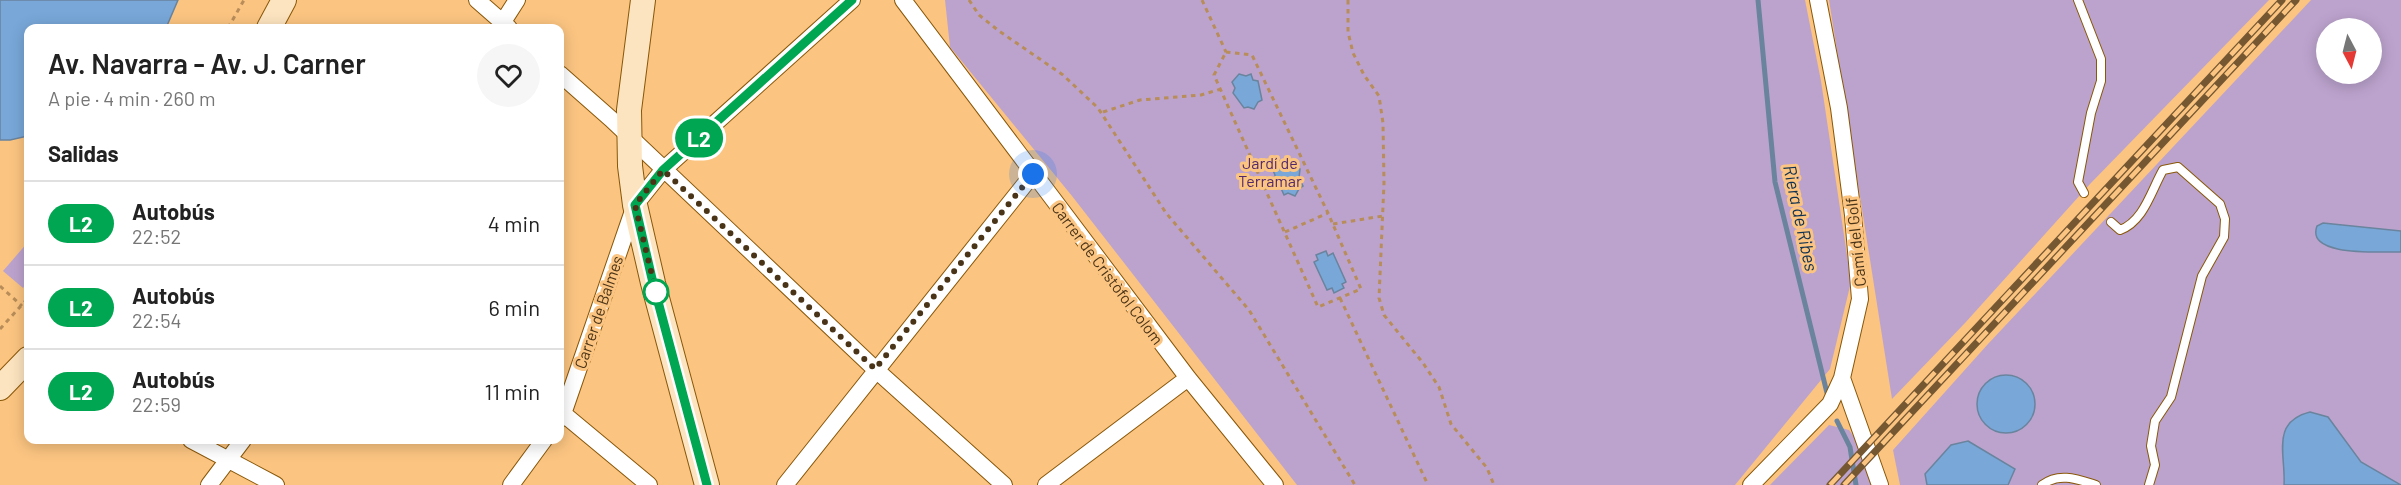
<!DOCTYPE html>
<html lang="es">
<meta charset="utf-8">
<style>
body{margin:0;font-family:Barlow,sans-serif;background:#f6f6f6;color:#222;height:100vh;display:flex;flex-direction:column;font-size:22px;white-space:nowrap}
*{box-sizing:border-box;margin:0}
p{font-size:20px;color:#767676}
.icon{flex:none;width:33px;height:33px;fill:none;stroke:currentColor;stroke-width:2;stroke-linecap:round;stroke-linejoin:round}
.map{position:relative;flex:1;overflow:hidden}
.side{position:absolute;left:24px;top:24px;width:540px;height:420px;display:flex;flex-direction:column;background:#fff;border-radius:12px;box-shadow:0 3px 15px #0003}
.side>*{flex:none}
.badge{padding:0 12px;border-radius:20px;font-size:21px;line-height:39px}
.needle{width:39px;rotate:173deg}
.buttons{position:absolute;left:2316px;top:18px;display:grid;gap:12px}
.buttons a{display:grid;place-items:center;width:66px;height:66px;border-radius:50%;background:#fff;box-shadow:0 3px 15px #0003;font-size:30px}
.you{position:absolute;width:30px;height:30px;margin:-15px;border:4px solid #fff;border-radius:50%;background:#1a73e8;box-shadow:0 0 0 9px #1a73e833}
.map>.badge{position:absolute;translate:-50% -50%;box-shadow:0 0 0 3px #fff}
h2{padding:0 24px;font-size:22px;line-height:54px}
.round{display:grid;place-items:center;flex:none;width:63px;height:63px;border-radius:32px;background:#f6f6f6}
.headline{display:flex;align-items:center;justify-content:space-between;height:102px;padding:0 24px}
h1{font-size:28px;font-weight:600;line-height:45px}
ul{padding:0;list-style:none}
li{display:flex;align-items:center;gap:18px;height:84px;padding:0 24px;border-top:2px solid #e0e0e0}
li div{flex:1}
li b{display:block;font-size:22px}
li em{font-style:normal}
li .badge{min-width:66px;font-weight:700;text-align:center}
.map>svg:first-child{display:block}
.green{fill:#bca3ce;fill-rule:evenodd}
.water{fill:#78a7d8;stroke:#6a849e;stroke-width:1.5}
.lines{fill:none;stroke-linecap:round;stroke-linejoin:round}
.stream{stroke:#6a849e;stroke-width:5}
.lane-casing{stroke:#895708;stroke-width:10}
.street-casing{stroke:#895708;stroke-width:18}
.secondary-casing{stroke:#895708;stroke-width:26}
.path{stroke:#b88d59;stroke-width:3;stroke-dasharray:4.5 4.5;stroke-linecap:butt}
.lane{stroke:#fff;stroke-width:8}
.street{stroke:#fff;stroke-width:16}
.secondary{stroke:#fde4c0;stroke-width:24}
.rail-casing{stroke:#755731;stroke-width:7}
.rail{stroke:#fbc481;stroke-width:4.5;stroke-dasharray:14;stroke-linecap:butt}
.line-casing{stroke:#fff;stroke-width:14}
.line{stroke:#00a651;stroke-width:9}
.walk{stroke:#4a3418;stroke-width:6;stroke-dasharray:0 10.8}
.stop-dot{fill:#fff;stroke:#00a651;stroke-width:3}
.labels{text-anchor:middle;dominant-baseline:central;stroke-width:6;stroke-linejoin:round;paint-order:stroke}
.park-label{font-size:16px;fill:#52286c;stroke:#fbc481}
.street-label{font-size:16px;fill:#4a3418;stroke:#fbc481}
.water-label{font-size:18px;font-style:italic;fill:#0f3152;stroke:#fbc481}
</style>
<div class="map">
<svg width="2401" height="485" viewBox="0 0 2401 485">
<rect width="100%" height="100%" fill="#fbc481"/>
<path class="green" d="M945 0H1805L1821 81 1851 282 1830 369 1735 485H1297L1072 196 950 47Z
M1829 0H2269L2090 184 1965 323 1892 399Z
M2311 0H2401V485H1900L1893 450 1988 344ZM2326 28H2372V74H2326Z
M28 242V282L23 288 3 271Z
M1829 425 1849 430 1865 452 1872 485H1770Z"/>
<path class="water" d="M0 0H178L166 28H28V136L10 140H0Z
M1239 74 1246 76 1251 74 1253 80 1258 81 1262 100 1258 102 1254 109 1248 107 1244 108 1233 93 1235 88 1232 82Z
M1291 160 1295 167 1300 169 1299 178 1303 186 1299 189 1295 196 1288 193 1284 195 1280 186 1274 183 1275 175 1272 168 1280 161 1287 162Z
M2323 223 2401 231V252C2384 251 2305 258 2317 226Z
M1326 251 1328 256 1333 253 1346 282 1342 284 1344 288 1334 293 1332 288 1327 290 1314 262 1318 260 1316 255Z
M1977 404a29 29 0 1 1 58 0a29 29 0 1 1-58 0Z
M2310 412 2328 417 2361 462 2401 485H2284C2286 455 2270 422 2310 412Z
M1968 441 2015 469 2008 485H1927L1925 474 1951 445Z"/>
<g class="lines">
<path class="stream" d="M1758 0 1775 182 1828 397
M1837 421 1850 447 1856 485"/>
<g class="lane-casing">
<path id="lane" d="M2078 0 2101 59V81L2091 113 2078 182 2084 193
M2111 222 2120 230C2144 221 2151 191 2163 170L2178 167 2220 204 2225 219 2224 237 2202 276 2171 397 2155 421 2151 446 2155 465 2149 485
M2042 485C2059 472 2077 479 2096 485"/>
</g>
<g class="street-casing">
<path id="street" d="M477 0 509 28
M903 0 1188 378 1275 485
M499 28 517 0
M560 74 611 119 875 369 1004 485
M1842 378 1880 485
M560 411 649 485
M560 419 563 414 635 205 663 170 852 0
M191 440 276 485
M209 485 243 440
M511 485 544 440
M785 485 1033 174
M1046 485 1188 378
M1751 485 1830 404 1842 378 1860 299 1853 215 1839 108 1818 0"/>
</g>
<g class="secondary-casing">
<path id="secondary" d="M643 0 629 110 630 166 635 205 653 283 707 485
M269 28 284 0
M0 388 28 359"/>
</g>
<path class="path" d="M969 0 979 15 999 31 1063 75 1098 108 1166 213 1249 310 1355 485
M1202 0 1226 52
M1348 0V32L1353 53 1364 75 1379 96 1383 123 1384 183 1379 298 1384 315 1423 363 1439 387 1451 424 1487 468 1494 485
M228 28 244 0
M1226 52 1252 55 1328 213 1361 289 1318 307 1214 75Z
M1103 112 1140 100 1201 95 1221 89
M1333 224 1383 216
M1285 232 1328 213
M0 286 22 306
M1340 298 1428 485
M0 329 28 298"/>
<use href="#lane" class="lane"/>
<use href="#street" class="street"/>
<use href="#secondary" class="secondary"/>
<g class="rail-casing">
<path id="rail" d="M1830 485 2282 0
M1844 485 2296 0"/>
</g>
<use href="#rail" class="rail"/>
</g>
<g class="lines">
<g class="line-casing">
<path id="line" d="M707 485 653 283 635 205 663 170 852 0"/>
</g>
<use href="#line" class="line"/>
<path class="walk" d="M656 292 635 205 663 170 875 369 1033 174"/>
</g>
<circle class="stop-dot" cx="656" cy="292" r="12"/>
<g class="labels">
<g class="park-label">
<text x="1270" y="162">Jardí de<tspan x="1270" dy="18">Terramar</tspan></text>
</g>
<g class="street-label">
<text transform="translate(1855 242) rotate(-96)">Camí del Golf</text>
<text transform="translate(1108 273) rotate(53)">Carrer de Cristòfol Colom</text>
<text transform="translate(598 312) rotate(-71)">Carrer de Balmes</text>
</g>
<g class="water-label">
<text transform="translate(1801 218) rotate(78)">Riera de Ribes</text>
</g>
</g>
</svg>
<div class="buttons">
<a><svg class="needle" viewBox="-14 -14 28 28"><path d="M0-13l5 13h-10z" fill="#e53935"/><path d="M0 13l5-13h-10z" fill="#767676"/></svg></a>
</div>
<div class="you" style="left:1033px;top:174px"></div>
<b class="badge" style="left:699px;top:138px;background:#00a651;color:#fff">L2</b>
<section class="side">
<div class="headline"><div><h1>Av. Navarra - Av. J. Carner</h1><p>A pie · 4 min · 260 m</p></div><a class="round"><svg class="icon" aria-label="heart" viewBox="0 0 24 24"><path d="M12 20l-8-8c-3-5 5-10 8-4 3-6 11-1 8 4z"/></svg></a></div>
<h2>Salidas</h2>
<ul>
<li><span class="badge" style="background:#00a651;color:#fff">L2</span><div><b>Autobús</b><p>22:52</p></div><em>4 min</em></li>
<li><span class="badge" style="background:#00a651;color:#fff">L2</span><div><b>Autobús</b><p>22:54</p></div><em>6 min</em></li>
<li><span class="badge" style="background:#00a651;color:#fff">L2</span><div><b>Autobús</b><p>22:59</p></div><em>11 min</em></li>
</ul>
</section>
</div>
